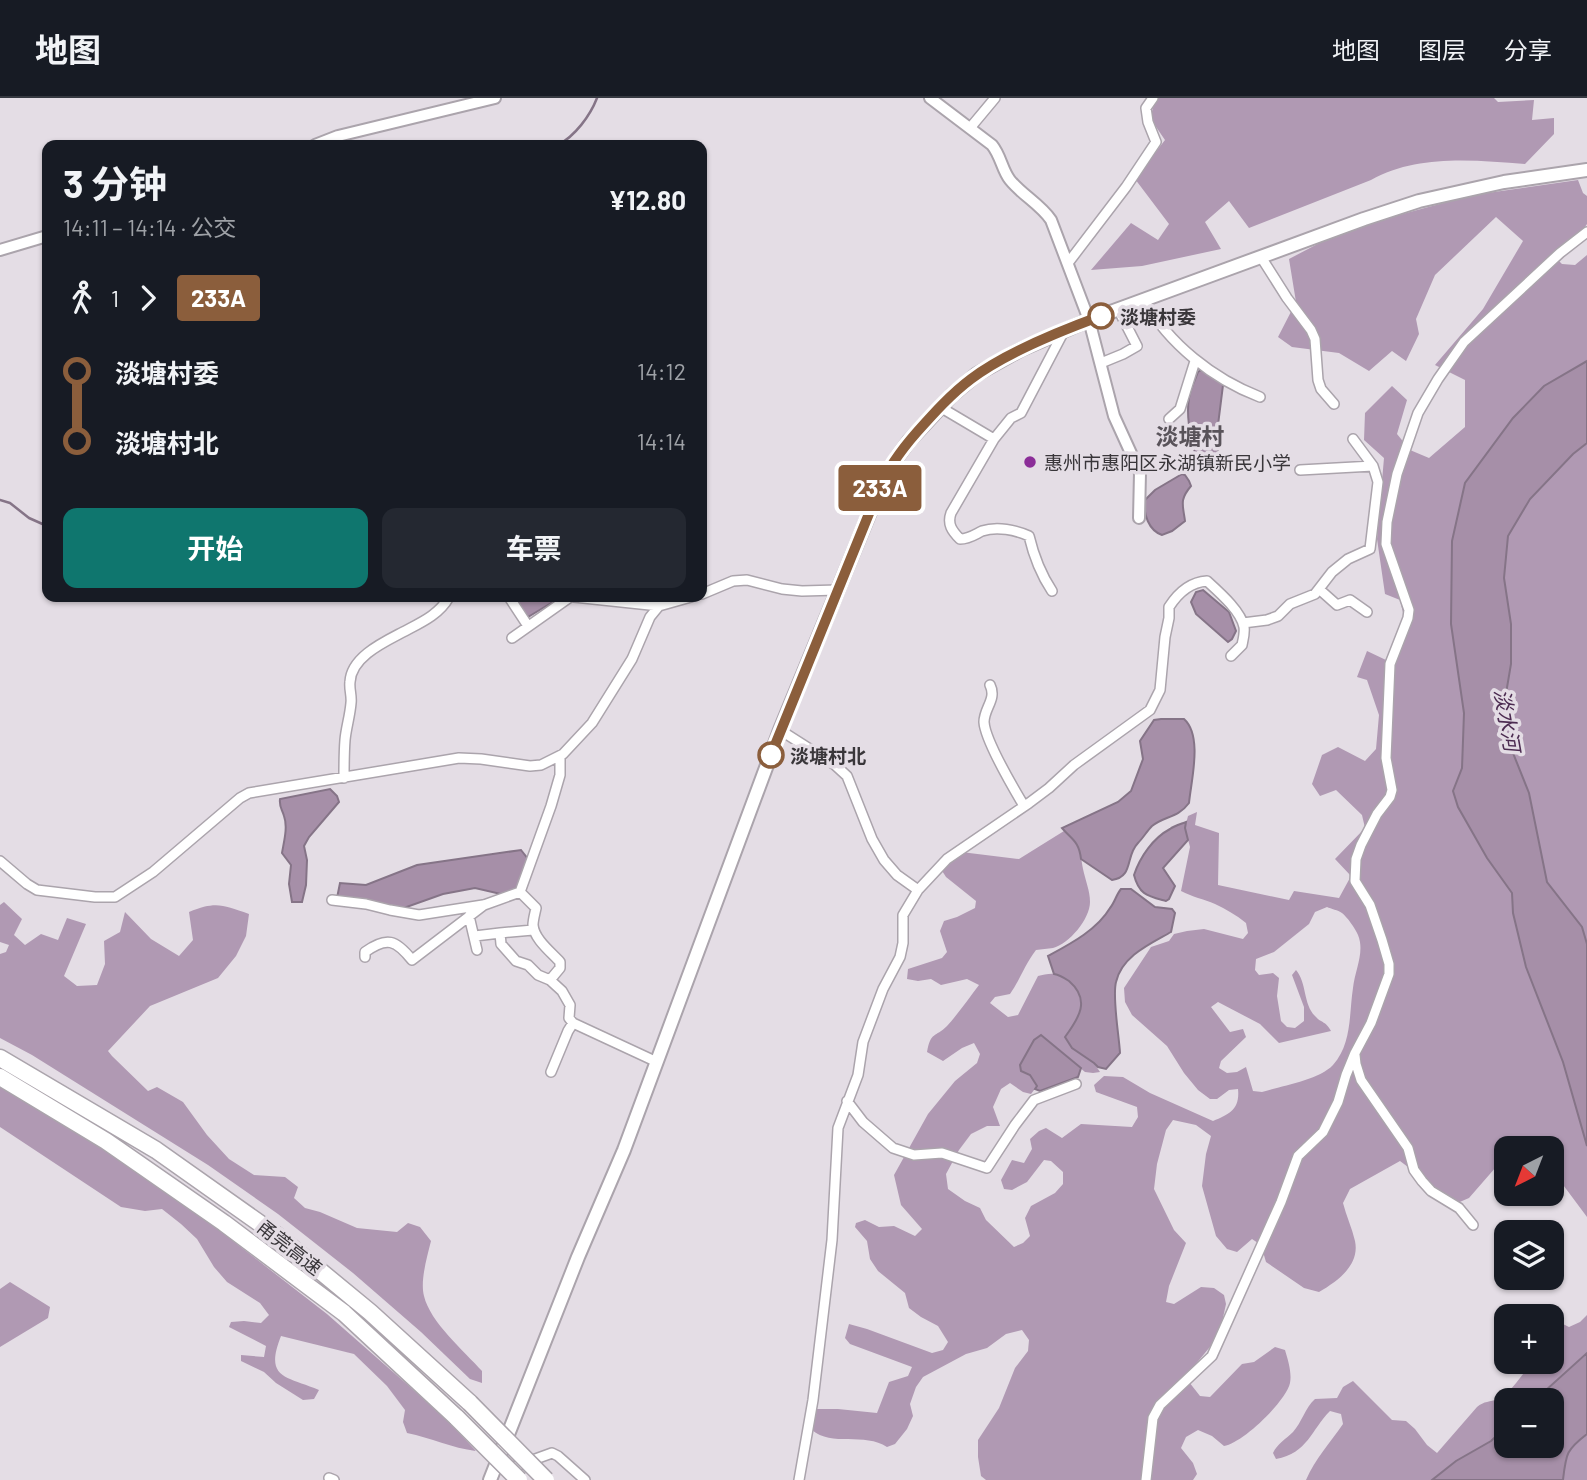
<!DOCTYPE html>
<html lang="zh">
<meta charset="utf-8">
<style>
body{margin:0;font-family:Barlow,"Noto Sans SC",sans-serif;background:#242831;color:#f1f3f6;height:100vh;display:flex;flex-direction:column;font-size:26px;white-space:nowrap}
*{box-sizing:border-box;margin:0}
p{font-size:23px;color:#9ea1a6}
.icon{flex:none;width:38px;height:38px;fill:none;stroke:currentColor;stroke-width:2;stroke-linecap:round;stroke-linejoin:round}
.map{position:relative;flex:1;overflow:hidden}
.panel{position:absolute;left:42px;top:42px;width:665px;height:462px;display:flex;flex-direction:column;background:#171b24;border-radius:14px;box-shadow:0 2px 5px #0004}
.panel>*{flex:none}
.badge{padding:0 14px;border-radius:5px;font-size:24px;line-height:46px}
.needle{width:46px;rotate:222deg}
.controls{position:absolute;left:1494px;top:1038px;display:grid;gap:14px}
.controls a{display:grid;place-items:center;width:70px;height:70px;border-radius:14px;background:#171b24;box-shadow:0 2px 5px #0004;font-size:35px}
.map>.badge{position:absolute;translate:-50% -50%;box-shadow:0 0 0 4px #fff}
.legs{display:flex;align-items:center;gap:10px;height:77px;padding:0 21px;font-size:23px}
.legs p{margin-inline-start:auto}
.summary{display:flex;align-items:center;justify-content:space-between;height:119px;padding:0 21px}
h1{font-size:38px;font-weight:700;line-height:52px}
.cta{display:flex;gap:14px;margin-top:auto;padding:14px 21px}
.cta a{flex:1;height:80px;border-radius:14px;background:#0f766e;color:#fff;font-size:28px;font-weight:700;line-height:80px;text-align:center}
.cta a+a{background:#242831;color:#f1f3f6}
ul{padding:0 21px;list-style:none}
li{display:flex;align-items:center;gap:24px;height:70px;font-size:26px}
li i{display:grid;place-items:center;width:10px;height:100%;margin:0 9px;background:currentColor}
li i::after{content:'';width:18px;height:18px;margin:-9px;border:5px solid;border-radius:50%;background:#171b24}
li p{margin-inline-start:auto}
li:first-child i{background:linear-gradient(#0000 50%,currentColor 0)}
li:last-child i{background:linear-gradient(currentColor 50%,#0000 0)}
header{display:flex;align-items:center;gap:42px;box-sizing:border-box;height:98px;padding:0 35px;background:#171b24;border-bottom:2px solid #363941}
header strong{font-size:33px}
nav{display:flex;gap:38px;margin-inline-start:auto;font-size:24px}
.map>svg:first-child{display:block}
.forest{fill:#b099b3;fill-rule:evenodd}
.water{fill:#a68fa8;stroke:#857487;stroke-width:2}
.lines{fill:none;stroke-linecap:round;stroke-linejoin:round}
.stream{stroke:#857487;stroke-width:2.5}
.minor-casing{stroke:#aba4ac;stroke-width:12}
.tertiary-casing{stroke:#aba4ac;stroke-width:14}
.secondary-casing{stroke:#aba4ac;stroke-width:16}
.motorway-casing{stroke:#aba4ac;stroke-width:19}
.minor{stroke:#fff;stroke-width:9}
.tertiary{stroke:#fff;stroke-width:10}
.secondary{stroke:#fff;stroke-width:12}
.motorway{stroke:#fff;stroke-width:16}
.motorway-bridge-casing{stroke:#aba4ac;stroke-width:19;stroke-linecap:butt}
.motorway-bridge{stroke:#fff;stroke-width:16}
.line-1-casing{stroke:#fff;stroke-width:16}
.line-1{stroke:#8b5e3c;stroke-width:10}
.stop-1-dot{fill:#fff;stroke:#8b5e3c;stroke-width:3.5}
.poi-dot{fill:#8b2d98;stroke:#e4dde5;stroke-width:2.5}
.labels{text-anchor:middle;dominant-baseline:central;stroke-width:7;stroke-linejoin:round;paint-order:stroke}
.stop-label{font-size:19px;font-weight:bold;fill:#39363a;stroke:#e4dde5;text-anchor:start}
.poi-label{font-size:19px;fill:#39363a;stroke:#e4dde5;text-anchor:start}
.street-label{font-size:19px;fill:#39363a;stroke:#e4dde5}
.water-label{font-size:21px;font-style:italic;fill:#4c2b51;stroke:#e4dde5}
.quarter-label{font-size:23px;font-weight:bold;fill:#59535a;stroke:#e4dde5}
</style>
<header>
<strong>地图</strong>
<nav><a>地图</a><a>图层</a><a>分享</a></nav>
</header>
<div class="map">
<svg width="1587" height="1382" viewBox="0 0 1587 1382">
<rect width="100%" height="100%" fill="#e4dde5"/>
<path class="forest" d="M1156 0H1494L1498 4 1534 2 1532 22 1554 20V36L1525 66C1474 62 1417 56 1371 82L1249 130 1229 103 1205 124 1221 151 1142 168 1091 172 1131 125 1158 142 1169 126 1135 81 1165 42 1150 20Z
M1578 82 1583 95 1587 98V126L1582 133 1564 145 1553 157 1562 166 1575 167 1587 157V263L1544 288 1513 320 1465 385 1452 443 1451 526 1464 615 1462 670 1453 693 1458 709 1487 760 1512 795 1513 815 1526 869 1563 964 1587 1048V1119L1552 1072V1050H1507V1063L1496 1069 1469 1100 1455 1106 1424 1091 1408 1069 1400 1063 1350 1091 1343 1105C1346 1117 1352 1130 1355 1143 1360 1167 1338 1183 1319 1194L1304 1190 1266 1164 1261 1147 1252 1141 1237 1154 1227 1151 1216 1138 1202 1088 1206 1056 1211 1038 1196 1027 1173 1022 1166 1032 1157 1066 1154 1091 1174 1132 1186 1145 1169 1188 1166 1204 1174 1206 1201 1189 1214 1190 1224 1197 1226 1206 1219 1238 1195 1267 1189 1284 1200 1298 1210 1299 1242 1266 1254 1264 1275 1249 1285 1252C1288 1262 1292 1275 1290 1285 1286 1303 1243 1345 1224 1348L1212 1338 1198 1332 1186 1339 1181 1350 1193 1365 1197 1376 1193 1382H986L981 1378 978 1359V1342L999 1310 1015 1270 1028 1253 1029 1242 1022 1232 1006 1236 987 1250 966 1256 923 1279 916 1289 910 1306 913 1318 907 1331 895 1346 887 1349C865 1334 831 1349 812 1332L815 1311H838L877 1315 889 1284 908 1278 912 1269 850 1246 845 1240 849 1226 867 1231 932 1255 943 1252 948 1244 938 1228 921 1219 909 1210 905 1195 878 1173 870 1161 867 1143 855 1129 856 1125 865 1122 879 1129 894 1128 915 1138 922 1131 901 1107 894 1077 928 1016 955 983 977 965 980 956 974 945 962 950 943 963 927 954C931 933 935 940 947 928 958 916 969 900 979 887L967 881 941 887 931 881 918 883 907 881 908 871 942 860 947 854 940 833 944 823 957 819 975 810 976 803 946 779 937 765 953 753 1019 761 1064 733C1080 744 1080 753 1083 771 1085 781 1090 793 1090 804 1090 821 1069 846 1053 850 1048 851 1041 851 1036 852 1025 866 1020 882 1010 896L995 899 990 905 1008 919 1018 917 1038 878C1043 877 1050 875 1055 876 1072 877 1085 899 1080 914 1077 923 1070 931 1065 939L1072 950 1094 965 1100 974 1093 975 1085 974 1041 937 1034 942 1021 973 1030 977 1037 988 1031 996 1023 994 1010 985 1001 991 993 1009 1000 1028H987L971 1036 959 1052 946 1076 948 1091 965 1103 980 1110 986 1122 1014 1149 1023 1145 1030 1138 1025 1120 1031 1108 1055 1095 1063 1086V1074L1051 1063 1044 1062 1027 1084 1012 1092 1004 1091 1001 1082 1012 1062 1024 1065 1032 1051 1030 1041 1039 1033 1046 1030 1062 1040 1081 1026 1132 1029 1138 1019 1137 1009 1096 994 1094 987 1104 978 1123 979 1150 995 1213 1023C1230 1016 1240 1011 1238 991L1229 992 1217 1001H1210L1198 992 1184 975 1167 948 1132 917 1125 904 1124 890 1151 849 1169 843 1174 836 1187 833 1204 831 1243 841 1248 835 1246 825C1236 817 1226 811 1215 806 1204 801 1192 799 1181 793L1190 749 1185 730 1188 718 1197 714 1195 727 1219 735 1218 787 1289 802 1294 793 1339 800 1351 778 1335 761 1365 730 1362 717 1336 692 1320 698 1312 686 1322 657 1338 649 1365 663 1376 651 1379 617 1367 582 1357 579 1367 553 1386 562 1405 523 1400 502 1385 496 1377 441 1384 360 1364 342 1365 315 1392 288 1407 302 1397 336 1410 352 1429 360 1465 329V282L1435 267 1483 211 1523 143 1496 119 1435 177 1416 221 1419 236 1406 263 1392 253 1369 273 1339 255 1292 249 1278 239 1296 204 1289 161 1329 140 1384 121 1473 97ZM1327 809C1331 811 1338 812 1342 815 1347 819 1355 830 1358 837 1365 854 1355 872 1353 890 1349 916 1352 946 1333 967 1319 982 1281 988 1262 994L1253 993 1246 969 1237 974 1227 975 1219 970 1221 963 1246 939 1243 931 1230 934 1211 909 1218 904 1260 926 1279 945 1331 933C1325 922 1322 926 1315 918 1303 906 1307 885 1296 872L1292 877 1304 909V923L1295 930 1287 929 1281 923 1277 898 1279 880 1273 875 1259 877 1255 872 1256 861 1274 854 1309 826 1315 814Z
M1587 345V846L1582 829 1547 784 1542 761 1501 625 1511 566V526L1504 480 1508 438 1530 401 1573 356Z
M4 804 22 821 14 837 25 847 41 836 58 842 67 820 86 826 64 878 77 888 97 887 105 866 104 843 120 834 125 814 151 841 179 858 193 842 189 814C216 803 223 807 249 816L246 838 236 858 218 880 150 908 108 953 112 958 148 993 157 989 183 1004 207 1037 229 1061 254 1077 285 1079 298 1089 294 1100 305 1110 320 1114 357 1130 397 1134 408 1125 420 1129 431 1143C427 1159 420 1183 424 1198 430 1224 464 1253 482 1273V1285L470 1281 421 1234 353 1175 278 1116 208 1067 32 957 0 940V856L6 854 9 847 0 844V807Z
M0 986 108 1049 179 1101 327 1216 409 1288 451 1326 476 1353C452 1350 431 1340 407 1335L403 1324 405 1312 387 1288 354 1256 281 1238C264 1281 286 1278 319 1292L314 1301 303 1302 276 1285 264 1274 241 1263V1257L264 1259 266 1248 229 1229 231 1224 244 1223 261 1225 269 1217 260 1205 227 1184 214 1169 197 1141 181 1126 162 1111 145 1113 121 1109 0 1029Z
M10 1184 50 1209 48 1220 0 1249V1191Z
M1587 1217V1255L1568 1274 1535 1302H1507V1328L1491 1343 1456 1363 1432 1382H1306C1315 1361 1330 1345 1343 1326L1341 1316 1330 1313C1311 1332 1308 1355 1276 1361L1273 1355C1277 1346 1286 1341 1293 1334 1302 1324 1305 1310 1315 1301L1337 1300 1343 1289 1353 1283 1392 1322 1406 1323 1415 1331 1427 1347 1437 1355 1477 1309C1484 1303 1490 1304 1498 1301 1510 1296 1524 1274 1532 1264H1552V1225L1557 1223 1569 1229 1580 1224Z
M1587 1336V1382H1563C1566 1356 1566 1352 1587 1336Z"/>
<path class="water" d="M1587 263V345L1573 356 1530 401 1508 438 1504 480 1511 526V566L1501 625 1529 695 1547 784 1582 829 1587 846V1048L1563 964 1526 869 1513 815 1512 795 1487 760 1458 709 1453 693 1462 670 1464 615 1451 526 1452 443 1465 385 1513 320 1544 288Z
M1201 272 1219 283 1223 287 1218 327V362L1215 369 1203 374 1201 373C1193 351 1185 324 1189 300 1190 292 1195 282 1198 274Z
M1182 376 1185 377 1189 383 1191 388C1179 402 1183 407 1185 423L1172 433 1162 437C1148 432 1144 416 1144 403L1155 392Z
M1203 492 1229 514 1236 533 1232 541 1228 544 1196 516 1191 504 1196 494Z
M512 499H561L528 519Z
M1161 621H1184C1203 638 1191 683 1189 705 1178 720 1164 718 1152 728 1147 733 1143 740 1138 745 1125 758 1134 779 1112 782L1081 761C1079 743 1072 742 1062 730L1118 704 1131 693 1143 661 1140 643 1154 622Z
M330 691 337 698 339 704 309 739 304 748 307 762 306 787 302 804H292L289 786 291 767 282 755C284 743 288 729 284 718 282 711 279 709 280 701Z
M1186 724 1185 730 1188 742 1163 770 1175 788 1169 801 1166 803C1148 798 1139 797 1134 777 1140 759 1153 740 1170 731 1174 728 1181 726 1186 724Z
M521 752 528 761 520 786 513 793 505 797 475 790 443 796 401 811 337 800 340 785 366 787 417 767Z
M1121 791H1131L1155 809 1172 811 1175 815 1171 834C1150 846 1122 858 1116 884 1112 899 1119 937 1120 955L1106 971 1098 969 1094 965 1072 950 1065 939C1079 920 1091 902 1069 883 1063 879 1060 877 1054 876L1048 858C1070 846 1097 832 1110 810 1115 804 1116 797 1121 791Z
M1041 937 1081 970 1078 979 1040 993 1035 991 1037 988 1030 977 1021 973 1020 967 1034 942Z
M1587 1255V1336C1566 1352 1566 1356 1563 1382H1432L1456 1363 1491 1343 1507 1328V1348H1552V1302H1535Z"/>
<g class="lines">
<path class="stream" d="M558 47C575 38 590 18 597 0
M0 402 10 405 29 420 47 428"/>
<g class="minor-casing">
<path id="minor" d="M970 30 995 0
M1261 159 1287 200 1311 232 1315 241 1318 282 1321 291 1334 306
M1068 165 1126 89 1156 44 1148 24 1146 10 1153 0
M1144 202C1169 246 1213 281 1260 299
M1101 265 1123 256 1137 248 1118 211
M940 309 994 341
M1169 321 1180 311 1195 263
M1300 372 1373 368
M1319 491 1337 507 1350 502 1367 514
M1052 493C1040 475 1034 459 1029 438 1016 432 997 428 982 433 974 437 969 441 960 441 952 433 947 426 951 415L994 341 1011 320 1021 315 1064 233
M702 496 733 483 747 482 782 491 802 493 838 492
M509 499 528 528
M574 499 659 508 691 499
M1243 525 1267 522 1278 518 1290 506 1315 496 1332 474 1348 461 1370 451 1378 384 1373 368 1353 341
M512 540 570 499
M990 587C997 601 984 610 984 624 985 643 1014 691 1024 708
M780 632 835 667 847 678 872 741 884 762 897 777 918 792 947 761 1029 705 1049 690 1074 667 1150 612 1160 592 1165 539 1169 520V509C1178 495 1191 484 1207 483 1219 494 1241 513 1244 529 1245 535 1243 542 1242 547L1231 558
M344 680C344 668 344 655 345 642 346 630 350 618 351 605 352 598 349 591 350 584 351 559 384 544 403 534 420 525 439 517 449 499
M0 763 27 786 37 792 95 799H115L153 774 240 700 249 695 459 660 481 661 530 668 541 667 563 656 592 625 632 561 650 519 659 508
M520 794 536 810C535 815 533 822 533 827 534 841 551 854 560 864V870L550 882
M332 802 366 806 390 812 419 817 483 807
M469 818 477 852
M500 835 533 832
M475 838 500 835 501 846 516 863 528 867 538 877 550 882 562 893 570 907 569 920 573 925 657 964
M365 859V854C387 838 396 842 412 862L484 807 520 794 551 708 560 677V658
M1355 957 1356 966 1361 982 1408 1050 1414 1072 1422 1083 1431 1093 1459 1110 1473 1127
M551 974 568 933 573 925
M847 1003 863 1024 893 1050 914 1057 942 1055 987 1070 1015 1027 1034 1002 1076 986
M505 1372 552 1355 558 1358 585 1382
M329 1380 334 1382
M799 1382 813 1302 832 1142 838 1030 858 977 863 944 883 891 900 859 903 845V817L918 792
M1146 1382 1153 1320 1160 1307 1212 1258 1281 1104 1298 1058 1323 1034 1338 1004 1346 977 1355 955 1371 925 1389 876V866L1382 842 1370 807 1355 783 1356 761 1361 747 1377 716 1390 699 1392 692 1386 660 1390 566 1408 520 1409 512 1386 446 1387 424 1397 376 1418 315 1438 281 1464 244 1560 155 1587 134"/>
</g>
<g class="tertiary-casing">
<path id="tertiary" d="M930 0 992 47C1001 58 1002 72 1010 82 1022 97 1040 106 1051 122L1089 222 1114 318 1140 375 1139 420
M315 47 338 38 495 0
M0 152 47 138"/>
</g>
<g class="secondary-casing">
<path id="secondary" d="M490 1382 578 1159 624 1052 780 632 882 385 898 358 909 343 952 297 977 276 1020 252 1089 222 1364 121 1419 103 1504 84 1587 72"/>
</g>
<g class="motorway-casing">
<path id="motorway" d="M0 960 156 1052 279 1139 370 1214 470 1305
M0 979 106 1043 224 1125 344 1215 457 1320"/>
</g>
<use href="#minor" class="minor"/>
<use href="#tertiary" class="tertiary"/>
<use href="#secondary" class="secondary"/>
<use href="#motorway" class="motorway"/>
<g class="motorway-bridge-casing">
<path id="motorway-bridge" d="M470 1305 546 1382
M457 1320 519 1382"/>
</g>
<use href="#motorway-bridge" class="motorway-bridge"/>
</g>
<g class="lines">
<g class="line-1-casing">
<path id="line-1" d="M771 657 879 391C888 370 902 351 917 334 934 315 951 296 971 281 1005 255 1060 233 1101 218"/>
</g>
<use href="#line-1" class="line-1"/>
</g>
<g class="stop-1-dot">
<circle cx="1101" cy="218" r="12"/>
<circle cx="771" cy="657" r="12"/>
</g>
<circle class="poi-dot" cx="1030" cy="364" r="7"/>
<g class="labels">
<g class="stop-label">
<text x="1120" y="218">淡塘村委</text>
<text x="790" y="657">淡塘村北</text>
</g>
<g class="poi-label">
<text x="1044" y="364">惠州市惠阳区永湖镇新民小学</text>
</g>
<g class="street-label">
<text transform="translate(290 1149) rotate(38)">甬莞高速</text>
</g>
<g class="water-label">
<text transform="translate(1508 622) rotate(80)">淡水河</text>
</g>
<g class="quarter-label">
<text x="1190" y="338">淡塘村</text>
</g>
</g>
</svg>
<div class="controls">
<a><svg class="needle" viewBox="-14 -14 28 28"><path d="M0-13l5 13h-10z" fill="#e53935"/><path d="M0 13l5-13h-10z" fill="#9ea1a6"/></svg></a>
<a><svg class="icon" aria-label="layers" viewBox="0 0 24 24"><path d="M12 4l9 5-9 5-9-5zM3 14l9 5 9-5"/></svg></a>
<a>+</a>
<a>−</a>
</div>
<b class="badge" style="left:880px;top:390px;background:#8b5e3c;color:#fff">233A</b>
<section class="panel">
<div class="summary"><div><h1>3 分钟</h1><p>14:11 – 14:14 · 公交</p></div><b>¥12.80</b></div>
<div class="legs"><svg class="icon" aria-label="walk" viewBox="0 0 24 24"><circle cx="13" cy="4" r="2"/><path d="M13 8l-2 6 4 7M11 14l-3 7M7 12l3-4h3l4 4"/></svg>1<svg class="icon" aria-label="forward" viewBox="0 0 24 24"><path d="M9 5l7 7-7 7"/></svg><b class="badge" style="background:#8b5e3c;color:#fff">233A</b></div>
<ul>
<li><i style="color:#8b5e3c"></i><b>淡塘村委</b><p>14:12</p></li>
<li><i style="color:#8b5e3c"></i><b>淡塘村北</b><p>14:14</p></li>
</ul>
<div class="cta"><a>开始</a><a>车票</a></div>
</section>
</div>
